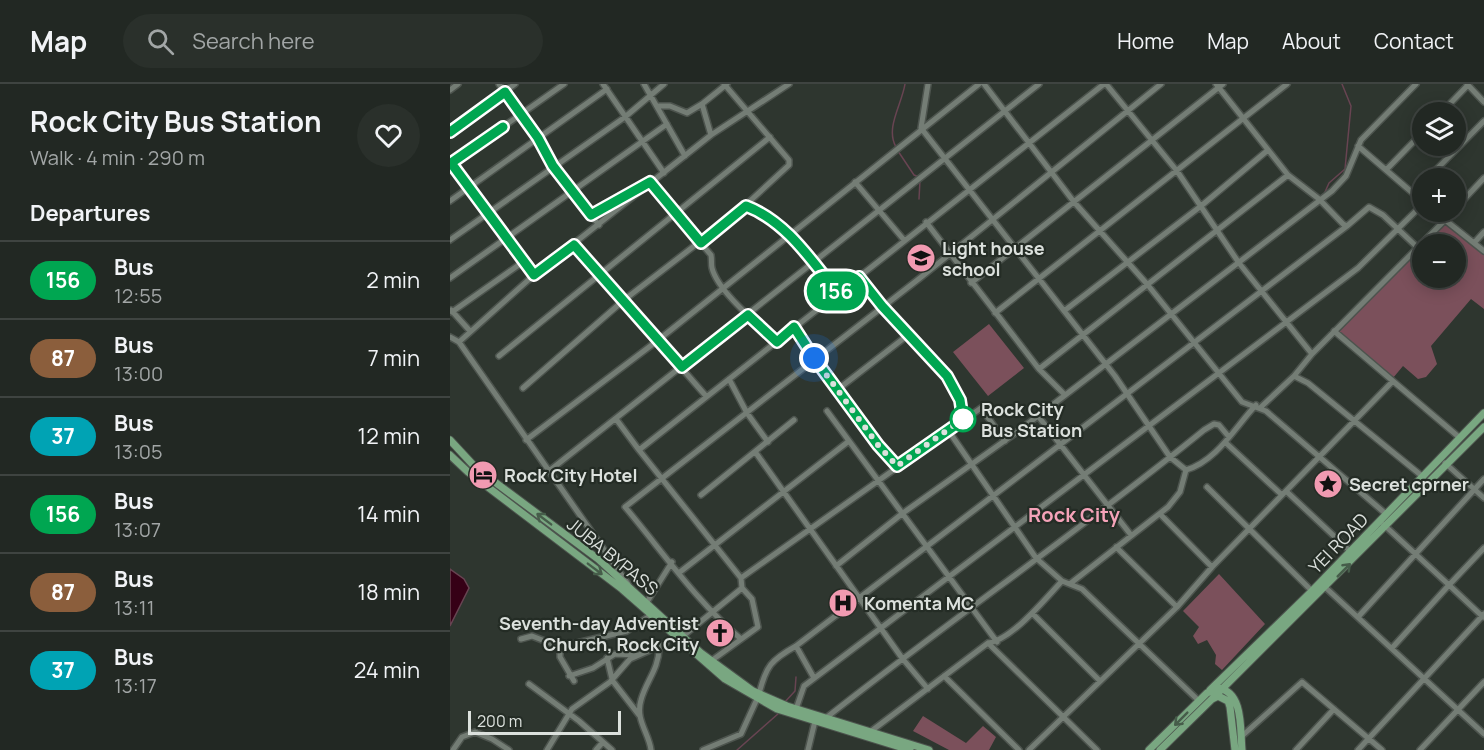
<!DOCTYPE html>
<meta charset="utf-8">
<style>
body{margin:0;font-family:Manrope,sans-serif;background:#2a302b;color:#f1f3f6;height:100vh;display:flex;flex-direction:column;font-size:22px;white-space:nowrap}
*{box-sizing:border-box;margin:0}
p{font-size:20px;color:#a2a6a6}
.icon{flex:none;width:33px;height:33px;fill:none;stroke:currentColor;stroke-width:2;stroke-linecap:round;stroke-linejoin:round}
.map{position:relative;flex:1;overflow:hidden}
.sheet{display:flex;flex-direction:column;background:#222823;width:450px}
.sheet>*{flex:none}
.badge{padding:0 12px;border-radius:20px;font-size:21px;line-height:39px}
.buttons{position:absolute;left:962px;top:18px;display:grid;gap:12px}
.buttons a{display:grid;place-items:center;width:54px;height:54px;border-radius:50%;background:#222823;box-shadow:0 3px 15px #0003,0 0 0 2px #3f4441;font-size:30px}
.scale{position:absolute;left:18px;bottom:15px;width:153px;box-sizing:border-box;padding-left:6px;border:3px solid #dce1dd;border-top:0;font-size:16px;line-height:21px;white-space:nowrap;color:#dce1dd;-webkit-text-stroke:4px #242c25;paint-order:stroke}
.you{position:absolute;width:30px;height:30px;margin:-15px;border:4px solid #fff;border-radius:50%;background:#1a73e8;box-shadow:0 0 0 9px #1a73e833}
.map>.badge{position:absolute;translate:-50% -50%;box-shadow:0 0 0 3px #fff}
h2{padding:0 30px;font-size:22px;line-height:54px}
.round{display:grid;place-items:center;flex:none;width:63px;height:63px;border-radius:32px;background:#2a302b}
.summary{display:flex;align-items:center;justify-content:space-between;height:102px;padding:0 30px}
h1{font-size:28px;font-weight:700;line-height:45px}
ul{padding:0;list-style:none}
li{display:flex;align-items:center;gap:18px;height:78px;padding:0 30px;border-top:2px solid #3f4441}
li div{flex:1}
li b{display:block;font-size:22px}
li em{font-style:normal}
li .badge{min-width:66px;font-weight:700;text-align:center}
header{display:flex;align-items:center;gap:36px;box-sizing:border-box;height:84px;padding:0 30px;background:#222823;border-bottom:2px solid #3f4441}
header strong{font-size:28px}
nav{display:flex;gap:33px;margin-inline-start:auto;font-size:21px}
.search{width:420px;height:54px;background:#2a302b;display:flex;align-items:center;gap:15px;box-sizing:border-box;padding:0 21px;border-radius:33px;color:#a2a6a6;font-size:22px}
main{display:flex;flex:1;min-height:0}
.map>svg:first-child{display:block}
.green{fill:#7b505b}
.water{fill:#360016;stroke:#684452;stroke-width:1.5}
.lines{fill:none;stroke-linecap:round;stroke-linejoin:round}
.stream{stroke:#684452;stroke-width:1.5}
.minor-casing{stroke:#4d544e;stroke-width:8}
.major-casing{stroke:#4d544e;stroke-width:9}
.minor{stroke:#747d75;stroke-width:5}
.major{stroke:#79a781;stroke-width:7}
.oneway{stroke:#465d4a}
.line-casing{stroke:#fff;stroke-width:14}
.line{stroke:#00a651;stroke-width:9}
.walk{stroke:#dce1dd;stroke-width:6;stroke-dasharray:0 10.8}
.stop-dot{fill:#fff;stroke:#00a651;stroke-width:3}
.labels{text-anchor:middle;dominant-baseline:central;stroke-width:4.5;stroke-linejoin:round;paint-order:stroke}
.poi-label{font-size:18px;font-weight:bold;fill:#dce1dd;stroke:#242c25;text-anchor:start}
.stop-label{font-size:18px;font-weight:bold;fill:#dce1dd;stroke:#242c25;text-anchor:start}
.street-label{font-size:18px;fill:#dce1dd;stroke:#242c25}
.neighbourhood-label{font-size:20px;font-weight:bold;fill:#f5a3b9;stroke:#242c25}
</style>
<header>
<strong>Map</strong>
<div class="search"><svg class="icon" aria-label="search" viewBox="0 0 24 24"><circle cx="10" cy="10" r="6"/><path d="M15 15l6 6"/></svg>Search here</div>
<nav><a>Home</a><a>Map</a><a>About</a><a>Contact</a></nav>
</header>
<main>
<section class="sheet">
<div class="summary"><div><h1>Rock City Bus Station</h1><p>Walk · 4 min · 290 m</p></div><a class="round"><svg class="icon" aria-label="heart" viewBox="0 0 24 24"><path d="M12 20l-8-8c-3-5 5-10 8-4 3-6 11-1 8 4z"/></svg></a></div>
<h2>Departures</h2>
<ul>
<li><span class="badge" style="background:#00a651;color:#fff">156</span><div><b>Bus</b><p>12:55</p></div><em>2 min</em></li>
<li><span class="badge" style="background:#8b5e3c;color:#fff">87</span><div><b>Bus</b><p>13:00</p></div><em>7 min</em></li>
<li><span class="badge" style="background:#00a3b4;color:#fff">37</span><div><b>Bus</b><p>13:05</p></div><em>12 min</em></li>
<li><span class="badge" style="background:#00a651;color:#fff">156</span><div><b>Bus</b><p>13:07</p></div><em>14 min</em></li>
<li><span class="badge" style="background:#8b5e3c;color:#fff">87</span><div><b>Bus</b><p>13:11</p></div><em>18 min</em></li>
<li><span class="badge" style="background:#00a3b4;color:#fff">37</span><div><b>Bus</b><p>13:17</p></div><em>24 min</em></li>
</ul>
</section>
<div class="map">
<svg width="1034" height="666" viewBox="0 0 1034 666">
<rect width="100%" height="100%" fill="#2e362f"/>
<path class="green" d="M994 139 1034 171V225L1021 215 981 262 987 280 976 293 968 295 953 282 943 294 889 248 972 162V194H1005V160H973Z
M539 240 574 284 538 312 503 268Z
M769 490 815 540 772 586 765 580 766 571 757 556 748 560 743 552 749 543 733 527Z
M473 632 516 659 533 642 546 653 539 666H499L463 647Z"/>
<path class="water" d="M0 485 14 495 19 504 0 542Z"/>
<g class="lines">
<path class="stream" d="M446 63C435 44 452 20 455 0
M448 67 464 91 469 93
M875 108 879 99 895 85 901 22 892 0
M469 115 470 96
M334 619 345 607 346 593
M287 666 329 629"/>
<g class="minor-casing">
<path id="minor" d="M49 0 120 107 149 141
M153 0 214 89
M194 0 235 72
M478 0 471 44 665 292 720 373 736 386C767 377 785 343 806 321
M534 0 624 118 697 200 792 318 816 327 936 430
M656 0 727 87 789 179 862 270
M766 0 838 91 869 115 893 140 897 142 919 123 933 131 967 163
M1017 0 1034 18
M0 6 8 0
M209 22H220L237 29 252 20
M992 28 1018 1
M0 48 65 0
M261 51 252 20 277 0
M908 62 972 117
M0 77 84 191
M0 80 114 0
M936 86 972 49
M978 94 1034 37
M405 98 454 156
M964 110 972 101
M0 117 157 5
M296 122C336 137 361 176 387 208
M1005 125 1034 94
M985 128 1034 167
M141 131 199 98 261 171C262 176 261 180 262 184 268 208 309 241 327 258
M476 138 589 285 615 311
M0 156 175 33 214 0
M1024 159 1034 148
M124 161 256 312
M409 193 432 222 497 292 510 316 513 336
M0 194 217 40
M521 199 773 0
M1 226 20 247
M614 227 751 122 818 66
M2 228 73 178
M545 229 837 0
M344 243 364 275 428 361 447 382
M884 247 1010 354
M0 253 9 258 178 500
M9 258 84 191 261 51 339 0
M49 272 320 53
M589 285 838 91
M844 292 862 270 1003 128
M279 295 297 329 318 358
M73 304 174 216 287 129 339 81V76L274 0
M387 306 458 251
M811 323 844 292 858 299 972 392
M377 327 547 558
M588 332 681 451
M166 335 189 366
M498 346 586 474 612 497 632 505 749 617
M76 356 207 257 529 0
M776 359 832 411
M306 369 452 574 478 605
M995 379 1034 414
M99 387 589 0
M757 403 862 507
M836 407 900 467
M251 411 344 336
M710 430 762 483
M933 440 999 501 942 564
M666 463 727 523
M386 482 453 429 567 348 882 107 896 92 911 56 966 0
M230 488 399 357
M291 494 531 324 555 357
M621 499 718 423 730 408 736 386
M876 504 1034 650
M197 518 222 478
M582 529 650 597
M908 533 1034 395
M1033 533 999 501 1034 464
M233 552 292 504
M71 555 82 552 110 563 177 547 201 531
M291 555C247 518 212 467 175 423L470 194 711 0
M538 559 647 666
M346 562 364 594
M110 563V573L124 597
M157 574 162 595
M261 577 308 543 302 515 292 504 291 494 189 366C344 244 499 122 654 0
M119 592 143 584 165 570 187 571
M494 592 569 666
M162 596 189 631
M79 600 129 637 162 666
M309 610C316 582 321 576 346 562L897 142
M346 625 354 602 908 184 972 121
M376 634C500 536 631 446 754 346L764 340 769 341 779 353
M420 648 538 559C562 556 596 514 612 497
M792 652 852 598 932 666
M3 666 12 653 25 648 42 655 59 666
M97 666 122 625 160 598 180 575 216 559
M146 666 153 658
M201 666C199 649 185 636 191 616 196 597 209 585 209 564
M253 666 291 650 307 615
M358 666 365 637
M579 666 727 523 762 483 943 297
M846 666 884 625
M908 666 1034 530
M970 666 1034 598"/>
</g>
<g class="major-casing">
<path id="major" d="M0 356 26 384 148 475 251 569 303 607 337 622 479 666
M0 371 18 388 172 505 275 595 327 625 460 666
M760 606 862 507 1034 329
M762 615 1034 343
M699 666 757 609 768 604C794 608 790 646 792 666
M710 666 762 615 768 612 778 617 780 623 785 666"/>
</g>
<use href="#minor" class="minor"/>
<use href="#major" class="major"/>
</g>
<defs><path id="oneway-shaft" d="M-6 0H5M1.5-3L5.5 0L1.5 3" fill="none" stroke-width="1.6" stroke-linecap="round" stroke-linejoin="round" transform="scale(1.5)"/></defs>
<g class="oneway">
<use href="#oneway-shaft" transform="translate(94 435) rotate(-143)"/>
<use href="#oneway-shaft" transform="translate(145 485) rotate(37)"/>
<use href="#oneway-shaft" transform="translate(894 486) rotate(-45)"/>
<use href="#oneway-shaft" transform="translate(731 635) rotate(135)"/>
</g>
<g class="lines">
<g class="line-casing">
<path id="line" d="M0 48 55 8 88 54 103 82 141 131 200 98 251 159 296 122C336 137 361 176 387 208L409 193 432 222 497 292 510 316 513 336 447 382 428 361 364 274 344 243 327 258 298 231 232 283 124 161 84 191 1 79 53 43"/>
</g>
<use href="#line" class="line"/>
<path class="walk" d="M364 274 428 361 447 382 513 335"/>
</g>
<defs>
<g id="school-disc" transform="scale(1.5)"><circle r="9.5" fill="#f19ab1" stroke="#242c25"/><path d="M0-5L7-2L0 1L-7-2ZM-4 1L0 2.5L4 1V4Q0 6-4 4Z" fill="#111"/></g>
<g id="hotel-disc" transform="scale(1.5)"><circle r="9.5" fill="#f19ab1" stroke="#242c25"/><path d="M-6-4.5h1.5V1H6V5H4.5V3h-9V5H-6ZM-4 0a1.8 1.8 0 1 1 3.6 0ZM.5 0V-2.5h3Q6-2.5 6 0Z" fill="#111"/></g>
<g id="sight-disc" transform="scale(1.5)"><circle r="9.5" fill="#f19ab1" stroke="#242c25"/><path d="M0-6L1.8-2.2L6-1.7L2.9 1.2L3.7 5.4L0 3.3L-3.7 5.4L-2.9 1.2L-6-1.7L-1.8-2.2Z" fill="#111"/></g>
<g id="hospital-disc" transform="scale(1.5)"><circle r="9.5" fill="#f19ab1" stroke="#242c25"/><path d="M-5-5h3v3.5h4V-5h3V5h-3V1.5h-4V5h-3Z" fill="#111"/></g>
<g id="church-disc" transform="scale(1.5)"><circle r="9.5" fill="#f19ab1" stroke="#242c25"/><path d="M-1.2-6h2.4v3.5h3.3v2.4h-3.3V6h-2.4V-.1h-3.3v-2.4h3.3Z" fill="#111"/></g>
</defs>
<g fill-rule="evenodd">
<use href="#school-disc" x="471" y="174"/>
<use href="#hotel-disc" x="33" y="391"/>
<use href="#sight-disc" x="878" y="400"/>
<use href="#hospital-disc" x="393" y="519"/>
<use href="#church-disc" x="270" y="549"/>
</g>
<circle class="stop-dot" cx="513" cy="335" r="12"/>
<g class="labels">
<g class="poi-label">
<text x="492" y="164">Light house<tspan x="492" dy="21">school</tspan></text>
<text x="54" y="391">Rock City Hotel</text>
<text x="899" y="400">Secret cprner</text>
<text x="414" y="519">Komenta MC</text>
<text x="249" y="539" text-anchor="end">Seventh-day Adventist<tspan x="249" dy="21">Church, Rock City</tspan></text>
</g>
<g class="stop-label">
<text x="531" y="325">Rock City<tspan x="531" dy="21">Bus Station</tspan></text>
</g>
<g class="street-label">
<text transform="translate(888 459) rotate(-46)">YEI ROAD</text>
<text transform="translate(163 472) rotate(39)">JUBA BYPASS</text>
</g>
<g class="neighbourhood-label">
<text x="624" y="430">Rock City</text>
</g>
</g>
</svg>
<div class="buttons">
<a><svg class="icon" aria-label="layers" viewBox="0 0 24 24"><path d="M12 4l9 5-9 5-9-5zM3 14l9 5 9-5"/></svg></a>
<a>+</a>
<a>−</a>
</div>
<div class="scale">200 m</div>
<div class="you" style="left:364px;top:274px"></div>
<b class="badge" style="left:386px;top:207px;background:#00a651;color:#fff">156</b>
</div>
</main>
